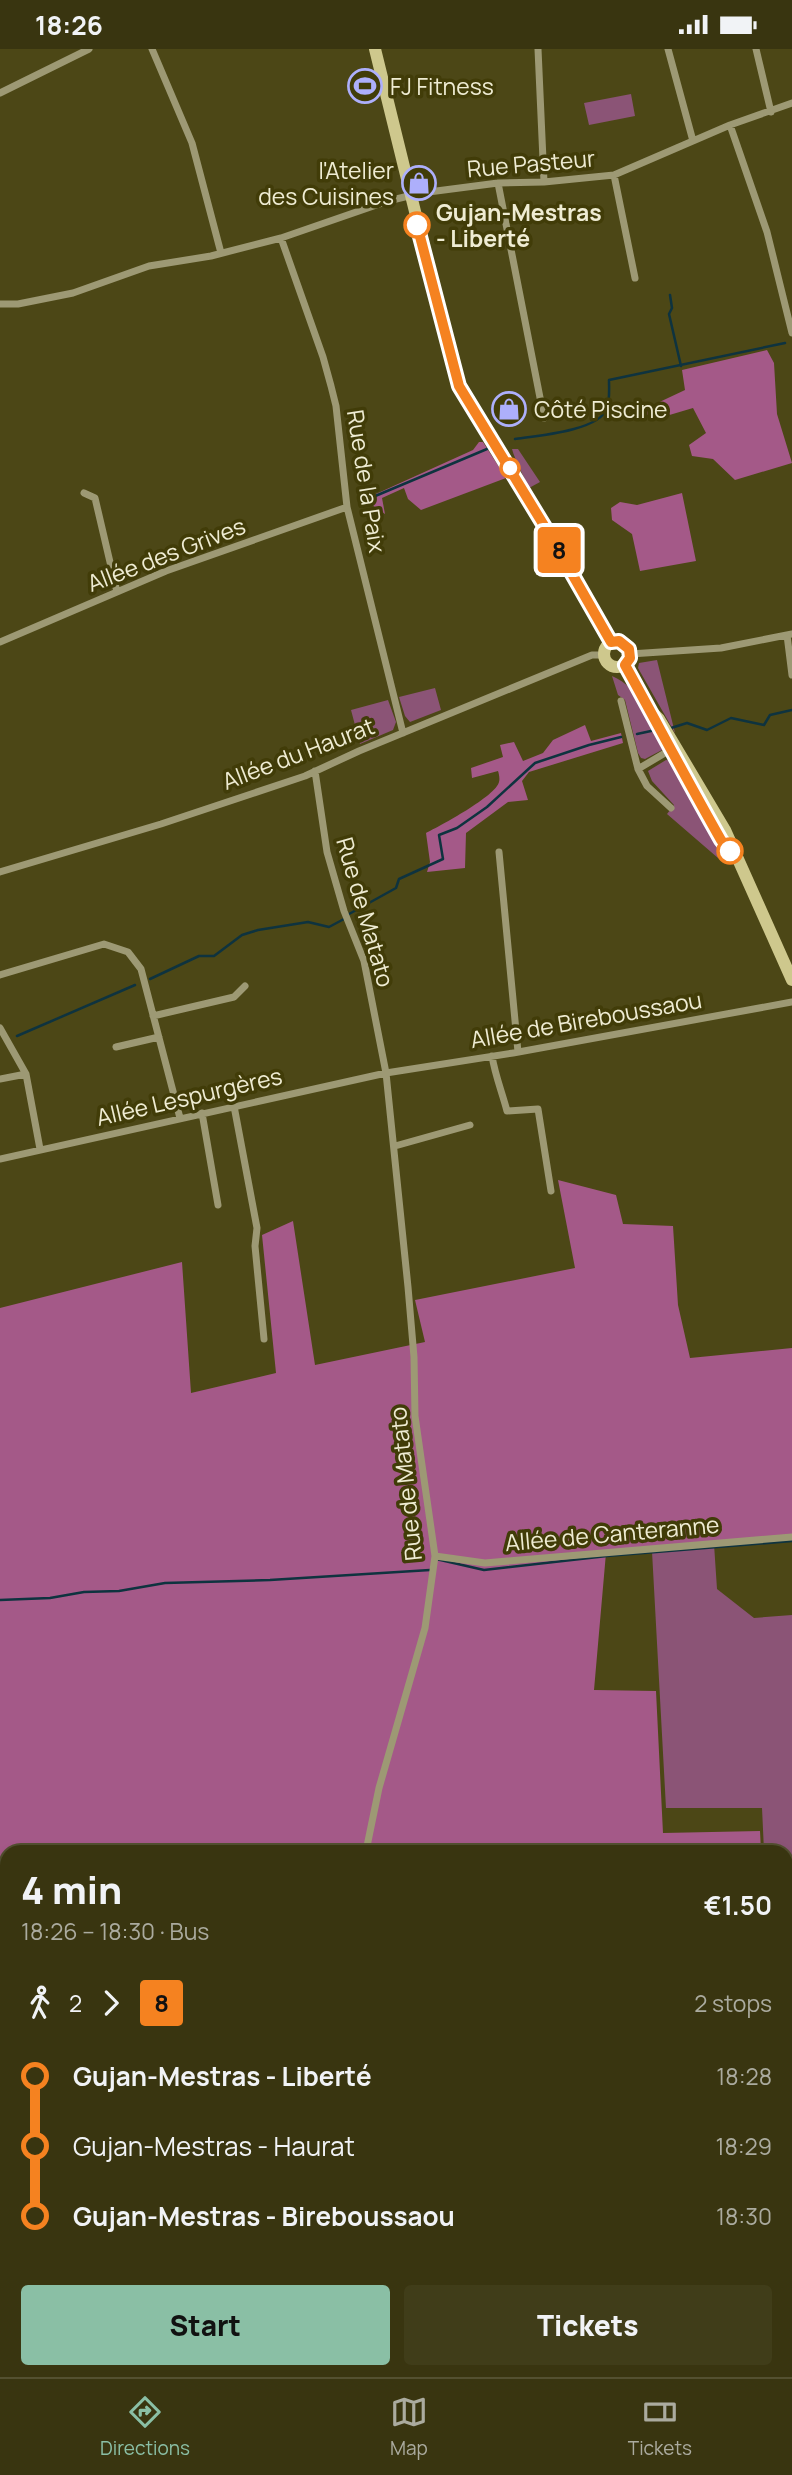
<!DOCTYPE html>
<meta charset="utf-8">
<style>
body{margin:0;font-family:Manrope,sans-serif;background:#403d19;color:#f1f3f6;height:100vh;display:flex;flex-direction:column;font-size:26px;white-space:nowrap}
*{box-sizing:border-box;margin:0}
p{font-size:23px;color:#abab9f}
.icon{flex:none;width:38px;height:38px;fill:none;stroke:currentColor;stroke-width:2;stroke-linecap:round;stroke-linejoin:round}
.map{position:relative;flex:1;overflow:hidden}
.side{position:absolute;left:0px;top:1796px;width:793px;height:534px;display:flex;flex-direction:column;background:#393510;border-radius:21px 21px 0 0;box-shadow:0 4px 10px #0003,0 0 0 2px #535030}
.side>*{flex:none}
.badge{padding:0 14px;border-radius:5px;font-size:24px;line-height:46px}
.map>.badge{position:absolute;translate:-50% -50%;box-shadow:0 0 0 4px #fff}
.legs{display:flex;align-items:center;gap:10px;height:77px;padding:0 21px;font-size:23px}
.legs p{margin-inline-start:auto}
.summary{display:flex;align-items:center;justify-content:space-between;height:119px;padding:0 21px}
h1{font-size:38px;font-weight:800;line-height:52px}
.primary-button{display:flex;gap:14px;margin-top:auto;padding:14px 21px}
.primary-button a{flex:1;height:80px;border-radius:7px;background:#8abfa5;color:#111;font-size:28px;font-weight:800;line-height:80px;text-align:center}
.primary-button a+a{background:#403d19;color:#f1f3f6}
ul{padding:0 21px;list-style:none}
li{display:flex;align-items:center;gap:24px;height:70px;font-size:26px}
li i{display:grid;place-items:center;width:10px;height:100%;margin:0 9px;background:currentColor}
li i::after{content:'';width:18px;height:18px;margin:-9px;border:5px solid;border-radius:50%;background:#393510}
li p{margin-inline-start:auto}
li:first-child i{background:linear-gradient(#0000 50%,currentColor 0)}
li:last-child i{background:linear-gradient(currentColor 50%,#0000 0)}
.status{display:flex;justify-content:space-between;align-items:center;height:49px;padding:0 35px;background:#393510;direction:ltr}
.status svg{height:19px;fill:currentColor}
.tabs{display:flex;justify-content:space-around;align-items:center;height:98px;border-top:2px solid #535030;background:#393510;font-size:19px;color:#abab9f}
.tabs a{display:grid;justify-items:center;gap:4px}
.tabs .on{color:#8abfa5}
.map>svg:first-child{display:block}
.green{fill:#8b5476}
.forest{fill:#a45988}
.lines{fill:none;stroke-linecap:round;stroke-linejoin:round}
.stream{stroke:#0e333f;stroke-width:2.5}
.street{stroke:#9d9974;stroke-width:7}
.secondary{stroke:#cec88d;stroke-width:12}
.line-1-casing{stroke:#fff;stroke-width:16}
.line-1{stroke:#f58220;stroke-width:10}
.stop-1-dot{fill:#fff;stroke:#f58220;stroke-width:3.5}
.labels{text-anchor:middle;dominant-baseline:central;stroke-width:7;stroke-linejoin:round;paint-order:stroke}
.poi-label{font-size:23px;fill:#efecd3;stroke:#413c08;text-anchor:start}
.street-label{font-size:23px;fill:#efecd3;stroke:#413c08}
.stop-label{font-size:23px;font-weight:bold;fill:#efecd3;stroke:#413c08;text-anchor:start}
</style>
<div class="status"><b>18:26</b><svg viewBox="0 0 49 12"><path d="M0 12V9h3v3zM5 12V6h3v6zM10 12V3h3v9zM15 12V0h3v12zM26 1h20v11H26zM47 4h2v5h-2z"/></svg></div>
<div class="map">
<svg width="792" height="2328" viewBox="0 0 792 2328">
<rect width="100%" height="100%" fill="#4c4716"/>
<path class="green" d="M631 45 635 67 589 76 584 54Z
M512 400H518L540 433 529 439C524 428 515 411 512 400Z
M657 611 675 684 638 619 639 614Z
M612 627C640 639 650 670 663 696L662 701 645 710 641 709 638 704 625 651 618 646Z
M435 639 441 661 410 673 405 667 399 648Z
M388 651 396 673 393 681 360 695 351 661Z
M666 711 673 712 724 800 718 809 667 765 674 756 652 732 648 722Z
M713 1480 717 1540 754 1569 792 1566V1843H786V1802H764L762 1759H666L651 1484Z"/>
<path class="forest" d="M767 301 774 314 777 365 792 414 735 431 713 410 692 407 689 396 706 384 693 359 656 370 646 365 651 357 685 341 682 321Z
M479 393H483L506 429 421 461 408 450 404 439 382 449 385 465 369 454 367 449 473 401Z
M682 444 696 512 640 522 632 485 612 471 611 459 620 453 637 456Z
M585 676 591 692 621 684 623 694 529 723 522 732 528 751 508 753 466 784 465 819 427 823 430 813 426 784C440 777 496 747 499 733 500 730 499 725 498 722L472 729 471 719 503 708 500 696 514 693 523 712 543 704 553 691Z
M558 1131 616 1146 623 1175 673 1177 678 1256 690 1309 792 1299V1486L606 1504 594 1641 656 1642 663 1784 760 1782 761 1802H7V2016L0 2017V1259L182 1213 191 1344 276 1324 262 1186 293 1172 315 1316 425 1293 415 1251 575 1219Z
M786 1889H792V1981H786Z"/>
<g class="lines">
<path class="stream" d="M670 246 672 259 669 265 681 317
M515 390C536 387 600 382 607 359 610 351 609 340 609 331L785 294
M361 453 487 400
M671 679 687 674 707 681 731 669 764 676 770 666 792 661
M637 685 651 682
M349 865 396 839 399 830 443 810 439 786 457 779 487 758 535 714 589 696 621 688
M150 930 199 907H214L242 886 258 881 308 873 329 878 344 870
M17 987 135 936
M436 1510 484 1521 607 1507 792 1492
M0 1551 50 1549 84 1543 119 1542 165 1534 270 1531 430 1521
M786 1976 792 1977
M0 2014H7
M0 2304 7 2305
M302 2328 303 2322"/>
<path class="street" d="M152 0 192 94 221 204
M538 0 544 133
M668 0 693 92
M756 0 771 63
M0 44 89 0
M730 76 767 183 792 284
M614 126 635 229
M498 134 544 369
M281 189 323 308 331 337 336 357 347 458 403 684
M0 255H18L73 244 149 217 211 207 281 189 388 152 421 144 498 134 544 133 614 126 730 76 792 54
M84 444 95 449 117 543
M787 586 792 626
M0 593 166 522 347 458
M630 605 721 599 792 585
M621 652 638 720 647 737 671 759
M638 720 670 701
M315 722 327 803 344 862 364 912 386 1024 408 1238 414 1308 415 1367 435 1507 425 1579 379 1739 366 1802
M499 803 518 1003
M0 823 161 775 305 727 359 702 592 606H603
M0 926 104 895 128 903 141 920 180 1069
M153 967 234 948 245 937
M0 979 26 1025 40 1100
M116 998 159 988
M492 1007C495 1026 502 1043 507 1062L538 1060 551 1142
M0 1030 26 1025
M234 1057 257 1179 255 1197 264 1290
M202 1064 218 1156
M395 1097 470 1076
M0 1110 386 1024 513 1004 792 953
M435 1507 485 1514 792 1488
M0 2069 7 2073
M352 2322 355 2328
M146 2328 147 2322
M536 2328 537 2322
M633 2328V2322
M740 2328 741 2322
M778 2328V2322"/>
<path class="secondary" d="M375 0 456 329 551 488 611 593
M604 605a13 13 0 1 1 26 0a13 13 0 1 1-26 0Z
M625 616 654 669
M651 662 659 670 725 781 792 931"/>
</g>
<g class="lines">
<g class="line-1-casing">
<path id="line-1" d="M417 176 459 337 551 488 611 593 619 592 629 600 630 609 625 616C657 674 688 733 721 791L730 802"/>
</g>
<use href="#line-1" class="line-1"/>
</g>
<defs>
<g id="stadium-ring" transform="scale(1.75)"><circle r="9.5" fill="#413c08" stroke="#adaffb" stroke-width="1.5"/><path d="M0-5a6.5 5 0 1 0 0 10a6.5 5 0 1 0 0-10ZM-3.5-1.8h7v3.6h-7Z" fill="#adaffb"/></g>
<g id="shop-ring" transform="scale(1.75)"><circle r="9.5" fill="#413c08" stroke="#adaffb" stroke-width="1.5"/><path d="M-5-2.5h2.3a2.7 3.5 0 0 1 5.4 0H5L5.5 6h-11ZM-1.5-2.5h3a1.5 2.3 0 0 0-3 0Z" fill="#adaffb"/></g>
</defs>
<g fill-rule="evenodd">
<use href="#stadium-ring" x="365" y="37"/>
<use href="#shop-ring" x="419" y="134"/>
<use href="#shop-ring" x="509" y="360"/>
</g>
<g class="stop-1-dot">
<circle cx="417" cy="176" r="12"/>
<circle cx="510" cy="419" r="9"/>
<circle cx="730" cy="802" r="12"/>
</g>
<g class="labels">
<g class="poi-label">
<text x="390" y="37">FJ Fitness</text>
<text x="394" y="121" text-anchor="end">l'Atelier<tspan x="394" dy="26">des Cuisines</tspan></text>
<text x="534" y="360">Côté Piscine</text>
</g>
<g class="street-label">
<text transform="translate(531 114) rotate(-5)">Rue Pasteur</text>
<text transform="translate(367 432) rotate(81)">Rue de la Paix</text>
<text transform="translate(166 505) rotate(-21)">Allée des Grives</text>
<text transform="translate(298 704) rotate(-21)">Allée du Haurat</text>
<text transform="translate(366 863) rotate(74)">Rue de Matato</text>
<text transform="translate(586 970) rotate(-10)">Allée de Bireboussaou</text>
<text transform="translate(189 1047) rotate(-13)">Allée Lespurgères</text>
<text transform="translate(405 1435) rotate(-96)">Rue de Matato</text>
<text transform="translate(612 1484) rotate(-5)">Allée de Canteranne</text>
</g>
<g class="stop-label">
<text x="436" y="163">Gujan-Mestras<tspan x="436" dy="26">- Liberté</tspan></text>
</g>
</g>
</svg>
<b class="badge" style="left:559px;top:501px;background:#f58220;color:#111">8</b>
<section class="side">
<div class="summary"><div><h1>4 min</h1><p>18:26 – 18:30 · Bus</p></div><b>€1.50</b></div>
<div class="legs"><svg class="icon" aria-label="walk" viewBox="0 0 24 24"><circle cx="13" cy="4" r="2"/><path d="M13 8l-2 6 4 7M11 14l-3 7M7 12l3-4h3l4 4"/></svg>2<svg class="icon" aria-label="forward" viewBox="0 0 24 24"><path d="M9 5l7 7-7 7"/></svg><b class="badge" style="background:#f58220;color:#111">8</b><p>2 stops</p></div>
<ul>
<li><i style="color:#f58220"></i><b>Gujan-Mestras - Liberté</b><p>18:28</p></li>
<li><i style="color:#f58220"></i><span>Gujan-Mestras - Haurat</span><p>18:29</p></li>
<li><i style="color:#f58220"></i><b>Gujan-Mestras - Bireboussaou</b><p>18:30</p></li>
</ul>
<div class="primary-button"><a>Start</a><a>Tickets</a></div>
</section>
</div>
<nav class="tabs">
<a class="on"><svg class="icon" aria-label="directions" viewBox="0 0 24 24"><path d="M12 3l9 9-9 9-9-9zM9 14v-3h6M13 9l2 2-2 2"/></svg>Directions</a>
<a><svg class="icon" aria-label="map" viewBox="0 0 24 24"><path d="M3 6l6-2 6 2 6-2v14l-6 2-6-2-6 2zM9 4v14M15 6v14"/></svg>Map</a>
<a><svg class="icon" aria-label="tickets" viewBox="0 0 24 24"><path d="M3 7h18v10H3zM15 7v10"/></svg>Tickets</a>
</nav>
